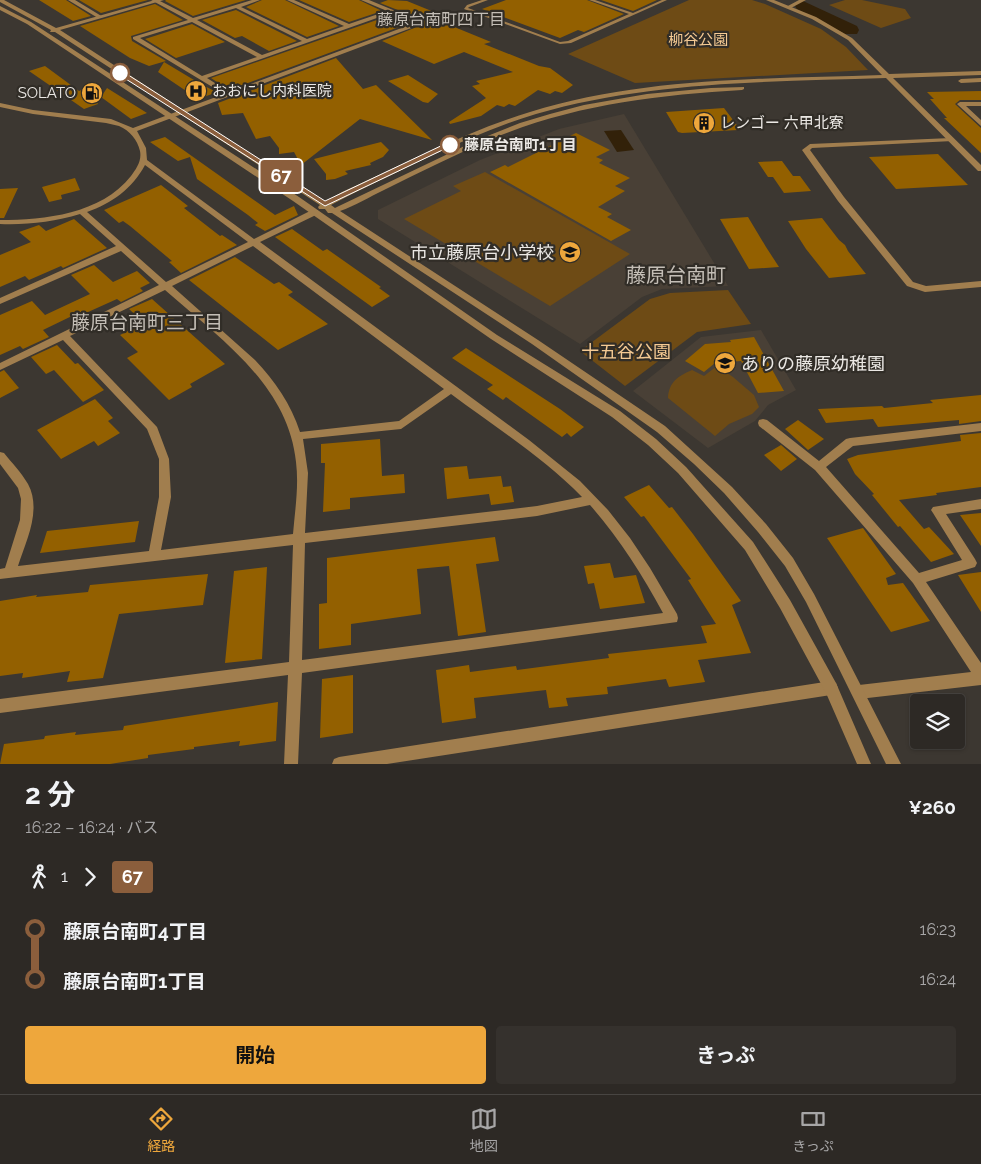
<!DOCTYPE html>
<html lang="ja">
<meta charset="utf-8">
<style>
body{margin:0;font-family:Raleway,"Noto Sans JP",sans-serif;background:#35312d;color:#f1f3f6;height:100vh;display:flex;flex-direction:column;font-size:19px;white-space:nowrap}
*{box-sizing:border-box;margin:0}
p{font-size:16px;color:#a7a6a7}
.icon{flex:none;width:28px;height:28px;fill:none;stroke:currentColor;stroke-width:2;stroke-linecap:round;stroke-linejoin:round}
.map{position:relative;height:764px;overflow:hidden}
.drawer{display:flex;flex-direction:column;background:#2d2925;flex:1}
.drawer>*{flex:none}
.badge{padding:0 10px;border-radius:4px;font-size:18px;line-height:32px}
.buttons{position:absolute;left:910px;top:694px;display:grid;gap:10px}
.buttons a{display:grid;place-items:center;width:55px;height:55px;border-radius:5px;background:#2d2925;box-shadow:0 1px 4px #0004,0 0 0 1px #484542;font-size:25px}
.map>.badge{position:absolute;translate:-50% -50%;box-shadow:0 0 0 2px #fff}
.legs{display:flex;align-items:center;gap:8px;height:55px;padding:0 25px;font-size:16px}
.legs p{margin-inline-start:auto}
.headline{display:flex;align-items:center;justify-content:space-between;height:85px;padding:0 25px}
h1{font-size:28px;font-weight:700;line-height:38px}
.action{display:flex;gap:10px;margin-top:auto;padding:10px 25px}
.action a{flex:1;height:58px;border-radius:5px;background:#eea73c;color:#111;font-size:20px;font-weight:700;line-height:58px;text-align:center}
.action a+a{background:#35312d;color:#f1f3f6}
ul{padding:0 25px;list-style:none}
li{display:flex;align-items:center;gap:18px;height:50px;font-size:19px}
li i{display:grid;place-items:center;width:8px;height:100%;margin:0 6px;background:currentColor}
li i::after{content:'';width:12px;height:12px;margin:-6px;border:4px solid;border-radius:50%;background:#2d2925}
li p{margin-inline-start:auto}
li:first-child i{background:linear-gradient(#0000 50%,currentColor 0)}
li:last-child i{background:linear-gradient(currentColor 50%,#0000 0)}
.dock{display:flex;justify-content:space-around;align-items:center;height:70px;border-top:1px solid #484542;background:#2d2925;font-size:14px;color:#a7a6a7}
.dock a{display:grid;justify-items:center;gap:2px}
.dock .on{color:#eea73c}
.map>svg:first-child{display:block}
.built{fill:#494036}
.green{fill:#6e4b15}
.water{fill:#322109}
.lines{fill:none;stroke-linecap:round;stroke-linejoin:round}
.river{fill:#322109;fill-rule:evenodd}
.building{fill:#936000}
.service{fill:#a17e4e;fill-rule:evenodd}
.minor{fill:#a17e4e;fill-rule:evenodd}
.tertiary{fill:#a17e4e;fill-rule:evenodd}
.line-1{fill:#8b5e3c;stroke:#fff}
.stop-1-dot{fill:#fff;stroke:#8b5e3c;stroke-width:2.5}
.labels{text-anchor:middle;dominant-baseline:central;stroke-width:4.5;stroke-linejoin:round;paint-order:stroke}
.far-park-label{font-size:15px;fill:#f5ca93;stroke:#312d27}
.far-poi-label{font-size:15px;fill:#ebe8e4;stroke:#312d27;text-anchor:start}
.far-stop-label{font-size:15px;font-weight:bold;fill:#ebe8e4;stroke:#312d27;text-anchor:start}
.far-neighbourhood-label{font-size:16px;fill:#c4beb6;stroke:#312d27}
.poi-label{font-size:18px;fill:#ebe8e4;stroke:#312d27;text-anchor:end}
.park-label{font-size:18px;fill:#f5ca93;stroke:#312d27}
.neighbourhood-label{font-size:19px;fill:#c4beb6;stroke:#312d27}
.quarter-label{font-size:20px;fill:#c4beb6;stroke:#312d27}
</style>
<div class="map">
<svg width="981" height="764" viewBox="0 0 981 764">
<rect width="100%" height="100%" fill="#3c3731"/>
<path class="built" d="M624 114 728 286 662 289 642 297 580 344 378 219V210L480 160 559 129Z
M761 330 796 390 768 405 755 421 708 448 633 391 701 337Z"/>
<path class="green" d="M689 0H752L765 4 821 29 846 47 868 70 635 83 568 54Z
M845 0H862L905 9 911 18 881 28 829 5Z
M485 172 630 254 550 306 404 219 461 191 453 186Z
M728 290 751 324 697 332 625 386 580 351 650 299 670 293Z
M717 366 733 377 754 395 759 407 752 414 729 424 715 436 668 398C669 382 678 376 692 370L704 376Z"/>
<path class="water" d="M621 130 634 150 617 152 604 131Z"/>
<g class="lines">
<path class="river" d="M803 1 857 26 859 30 857 34H845L797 9 795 6 797 3Z"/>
</g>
<path class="building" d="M39 0H66L91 16 73 21Z
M79 0H148L101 13Z
M166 0H246L193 16 165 1Z
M262 0H285L339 26 307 37 246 7Z
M299 0H359L382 11 349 22Z
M388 0 407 1 434 12 425 15 491 42 484 44 539 66 550 68 573 85 562 93 555 91 550 94 538 90 515 106 509 104 504 107 497 105 481 116 450 124 449 122 486 98 472 86 480 84 476 81 513 72 464 52 434 64 382 41 424 24 423 20 380 3Z
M506 0H587L624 14 584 32 578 30 560 38 482 9Z
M601 0H657L633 11Z
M155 4 183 20 131 36 132 41 166 61 149 66 130 58 80 26Z
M236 10 297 41 269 51 242 36 235 38 202 20Z
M391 15 410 23 229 90 211 78Z
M192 24 225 42 176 58 145 39Z
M336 58 363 89 376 85 432 140 360 119 301 165 294 152 279 154V148L270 136 256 139 243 113 222 115 218 103Z
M164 62 199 83 220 94 214 96 212 94 198 99 158 72Z
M45 66 79 91 89 87 98 104 84 109 29 71Z
M408 75 438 94 428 103 423 102 388 81Z
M107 88 147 113 131 119 101 97Z
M981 91V100H960L955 104 981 128V153L944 118H947L930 99H934L927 92Z
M724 108 739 128H737L738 130 682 133 678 132 666 112Z
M576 133 610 150 596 157 603 160 599 163 630 178 615 186 625 191 598 207 612 214 607 217 631 230 611 241 490 172 505 165 508 167Z
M165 137 275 215 294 206 298 215 265 231 255 225 258 223 248 215 197 179 190 157 178 161 150 142Z
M381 142 389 150 383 157 370 163 371 165 345 171 348 174 335 179 326 180V174L314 159Z
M938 154 968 185 896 189 869 157Z
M782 161 793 176H800L811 191 784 193 773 177H768L758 162Z
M75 178 80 190 61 195 62 199 49 202 42 187Z
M161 185 188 206 184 208 220 236 222 235 237 245 181 273 169 262 172 261 130 226 123 221 119 223 104 210Z
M18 188 4 218H0V189Z
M748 217 766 247 779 267 749 269 720 219Z
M822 218 839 240 845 245 848 251 866 274 829 278 806 249 788 221Z
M74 219 107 248 63 268 61 266 29 280 25 276 0 287V255L31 242 19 232 39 225 46 231Z
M292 229 323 251 327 249 381 287 379 288 390 296 372 307 275 237Z
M235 257 274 284 279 282 293 292 288 295 328 324 278 350 189 280Z
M94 265 113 282 137 271 150 283 140 288 143 291 121 302 117 299 77 317 74 315 43 330 49 337 23 349 20 346 0 355V315L32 301 45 315 90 294 71 275Z
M152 299 225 364 190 384 192 387 169 400 127 358 138 352 120 335 144 323 129 309Z
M754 337 784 391 758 393 741 361 715 363 704 372 685 361 705 344 731 342 730 340Z
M57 345 75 364 78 363 104 390 83 402 54 370 46 374 31 357Z
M466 348 560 409 584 427 571 437 567 433 562 437 506 397 503 400 487 389 493 385 452 358Z
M4 370 19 388 0 398V372Z
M981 395V421L959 424V420L878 427 873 419 826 423 818 409 882 406 884 408 933 403 930 400Z
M95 399 113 418 108 421 120 433 98 446 94 441 61 459 37 430Z
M798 420 824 439 808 450 785 429Z
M981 433V487L936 493 937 495 899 500 924 529 929 527 954 554 931 562 900 526 898 527 872 495 874 494 855 474 847 459 858 455 961 441 960 435Z
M380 439 382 476 404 474 405 493 350 498V509L323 512 325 463H321V444Z
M781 445 797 459 781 471 764 455Z
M467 466 469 479 501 476 503 487 511 486 514 502 491 505 489 494 447 499 444 468Z
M649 485 669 508 672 507 693 534 741 601 732 605 751 653 698 660 705 682 669 687 666 679 607 687 608 694 566 698 568 706 549 708 546 690 474 698 476 718 442 723 436 670 469 665 470 672 516 666 517 670 609 658 608 654 707 643 701 626 716 624 688 580 691 579 644 516 641 517 624 497Z
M981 513V546L960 515Z
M139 521 135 542 40 553 47 531Z
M863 528 896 574 886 578 888 585 903 583 930 621 891 632 827 538Z
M495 537 499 561 476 564 486 632 458 636 449 566 417 569 421 614 351 624V645L319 649V604L327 603V558Z
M610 563 614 578 636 575 645 603 600 609 594 583 588 584 584 566Z
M267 567 262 659 225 663 234 571Z
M981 572V612L958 575Z
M208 574 203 605 119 614 103 678 67 682 70 671 22 678 23 673 0 676V601L37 595 36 597 88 592 90 585Z
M353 675V733L320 738 322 679Z
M278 702 276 741 239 746 240 741 194 747V749L148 755V758L110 764H0L4 744 44 739 45 736 76 732 75 735 123 730 124 726Z"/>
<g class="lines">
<path class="service" d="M482 0H488L469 7 468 8 560 42 568 41 629 14 589 0H595L633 13 662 0H667L571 43 560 44 464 9 467 5Z"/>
<path class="minor" d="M68 0H75L103 17 98 18Z
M151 0H158L193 18 252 0H260L241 7 307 39 344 26 287 0H294L349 24 387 11 361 0H369L422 22V24L137 131 146 148 147 160 254 239 312 210H318V214L260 242 529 440 580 481 608 510 630 538 650 568 677 614 678 618 677 622 302 673 298 764H284L288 675 0 713V699L289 662 293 545 0 579V569L5 568 20 520 21 499 18 488 0 464V452L4 453C12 463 21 472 28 484 42 510 26 541 18 566L149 551 159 497V459L147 429 63 340 0 370V363L159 285 121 251 0 304V298L116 246 80 214C54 222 27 225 0 224V220C45 220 101 214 131 176 136 169 142 161 140 151 137 139 130 131 119 126L106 123 33 114 0 107V103L33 110 111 119 133 128 224 94 133 39V37L188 20ZM236 8 302 41 262 55 197 20ZM391 13 415 23 229 92 207 78ZM192 22 257 57 202 76 140 38ZM145 165 248 242 166 282 87 212C112 203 132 189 145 165ZM253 246 444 389 399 421 300 432C291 404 275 381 255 360L172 286ZM165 290C218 337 288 384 296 462 299 486 295 510 293 534L161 550 171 497 169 459 157 427 70 336ZM451 394C495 427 544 458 582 497L537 506 305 533 308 473 303 439 401 429ZM590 505C619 538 642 574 663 613L302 660 305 543 537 516Z
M799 0H806L791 8 786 7Z
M960 102H981V106H966L981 120V126L958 105 957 104Z
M951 138 954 140 953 141 812 148 810 150 844 197 913 282 926 286 981 281V287L925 292 907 286 838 201 802 150 810 144Z
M763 419 767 420 819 461 846 439 850 438 981 423V431L853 446 826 467 919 573 962 560 933 513 931 510 933 507 981 499V509L946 514 975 559 977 563 975 567 926 582 981 663V685L859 699 854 697 852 692 854 687 859 685 971 672 913 583 815 470 759 426 758 423 759 420Z
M831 681 836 683 838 688 836 693 831 695 387 764H332L334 759 339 757Z"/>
<path class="tertiary" d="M0 0H4L56 28 155 0H164L60 30 325 202 342 192C404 164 465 132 530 112 643 77 765 79 882 75L848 40 812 19 766 0H774L816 17 852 38 889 74 981 71V75L893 78 981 165V171H978L886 78C769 82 649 81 536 114 470 134 409 167 348 196L331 205 335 208 339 206 475 141 520 123 550 114 584 105 647 94 711 88 744 87V89L742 90C657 95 573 105 494 138 457 154 420 172 384 190 369 197 355 206 340 211L538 340 665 426 732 487 766 524 793 558 814 594 901 764H886L806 602 785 566 758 532 724 493 694 464 657 432 532 344 332 213H328L325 209H319L318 207 320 205 55 32H50L51 30 0 2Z
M0 6 31 22 299 197 497 335 620 411 656 439 686 467 753 542 790 600 836 683 871 764H857L826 693 780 608 745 550 678 473 648 445 612 417 491 339 293 201 27 24 0 10Z
M981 78V82L961 83 958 81 961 79Z"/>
</g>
<path class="line-1" d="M118 71H122L325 201 447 143 453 145 325 206 118 74Z"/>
<defs>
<g id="hospital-disc" transform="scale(1.125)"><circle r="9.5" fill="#eea73c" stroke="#312d27"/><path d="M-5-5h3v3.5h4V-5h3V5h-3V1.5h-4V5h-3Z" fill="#111"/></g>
<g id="fuel-disc" transform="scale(1.125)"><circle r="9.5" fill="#eea73c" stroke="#312d27"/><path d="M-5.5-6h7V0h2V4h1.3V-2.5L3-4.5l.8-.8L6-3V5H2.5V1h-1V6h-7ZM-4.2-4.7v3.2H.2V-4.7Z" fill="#111"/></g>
<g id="building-disc" transform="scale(1.125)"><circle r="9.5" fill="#eea73c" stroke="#312d27"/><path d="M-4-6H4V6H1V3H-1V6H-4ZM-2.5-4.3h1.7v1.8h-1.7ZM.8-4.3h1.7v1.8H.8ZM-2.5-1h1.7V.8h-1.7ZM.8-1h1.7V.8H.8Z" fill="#111"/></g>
<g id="school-disc" transform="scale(1.125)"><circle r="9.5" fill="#eea73c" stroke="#312d27"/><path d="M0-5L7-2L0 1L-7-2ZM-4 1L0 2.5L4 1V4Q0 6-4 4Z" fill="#111"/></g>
</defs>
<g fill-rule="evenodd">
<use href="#hospital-disc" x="196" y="91"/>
<use href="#fuel-disc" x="92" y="93"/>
<use href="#building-disc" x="704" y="123"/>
<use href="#school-disc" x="570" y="252"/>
<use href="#school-disc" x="725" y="363"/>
</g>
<g class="stop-1-dot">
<circle cx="120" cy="73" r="9"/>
<circle cx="450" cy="145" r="9"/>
</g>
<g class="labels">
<g class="far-park-label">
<text x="698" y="40">柳谷公園</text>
</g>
<g class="far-poi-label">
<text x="212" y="91">おおにし内科医院</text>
<text x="76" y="93" text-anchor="end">SOLATO</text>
<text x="720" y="123">レンゴー 六甲北寮</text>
</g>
<g class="far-stop-label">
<text x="464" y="145">藤原台南町1丁目</text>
</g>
<g class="far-neighbourhood-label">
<text x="441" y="19">藤原台南町四丁目</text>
</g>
<g class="poi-label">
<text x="554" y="252">市立藤原台小学校</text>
<text x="741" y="363" text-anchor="start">ありの藤原幼稚園</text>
</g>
<g class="park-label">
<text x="626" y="351">十五谷公園</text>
</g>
<g class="neighbourhood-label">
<text x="147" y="322">藤原台南町三丁目</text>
</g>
<g class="quarter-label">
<text x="676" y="275">藤原台南町</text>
</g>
</g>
</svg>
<div class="buttons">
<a><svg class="icon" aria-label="layers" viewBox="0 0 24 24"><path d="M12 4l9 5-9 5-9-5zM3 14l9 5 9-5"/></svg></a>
</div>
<b class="badge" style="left:281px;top:176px;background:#8b5e3c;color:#fff">67</b>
</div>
<section class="drawer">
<div class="headline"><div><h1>2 分</h1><p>16:22 – 16:24 · バス</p></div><b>¥260</b></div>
<div class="legs"><svg class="icon" aria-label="walk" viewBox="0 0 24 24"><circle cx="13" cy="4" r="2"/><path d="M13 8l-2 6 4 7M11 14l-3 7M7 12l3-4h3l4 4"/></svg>1<svg class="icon" aria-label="forward" viewBox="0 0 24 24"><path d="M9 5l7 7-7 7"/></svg><b class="badge" style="background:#8b5e3c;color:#fff">67</b></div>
<ul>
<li><i style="color:#8b5e3c"></i><b>藤原台南町4丁目</b><p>16:23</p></li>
<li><i style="color:#8b5e3c"></i><b>藤原台南町1丁目</b><p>16:24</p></li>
</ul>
<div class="action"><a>開始</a><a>きっぷ</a></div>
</section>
<nav class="dock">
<a class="on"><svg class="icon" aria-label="directions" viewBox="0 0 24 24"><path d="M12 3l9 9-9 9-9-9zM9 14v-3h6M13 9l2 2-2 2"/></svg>経路</a>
<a><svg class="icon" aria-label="map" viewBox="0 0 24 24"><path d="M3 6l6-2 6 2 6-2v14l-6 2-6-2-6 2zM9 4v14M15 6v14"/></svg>地図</a>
<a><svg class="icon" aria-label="tickets" viewBox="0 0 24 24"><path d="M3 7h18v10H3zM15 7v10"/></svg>きっぷ</a>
</nav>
